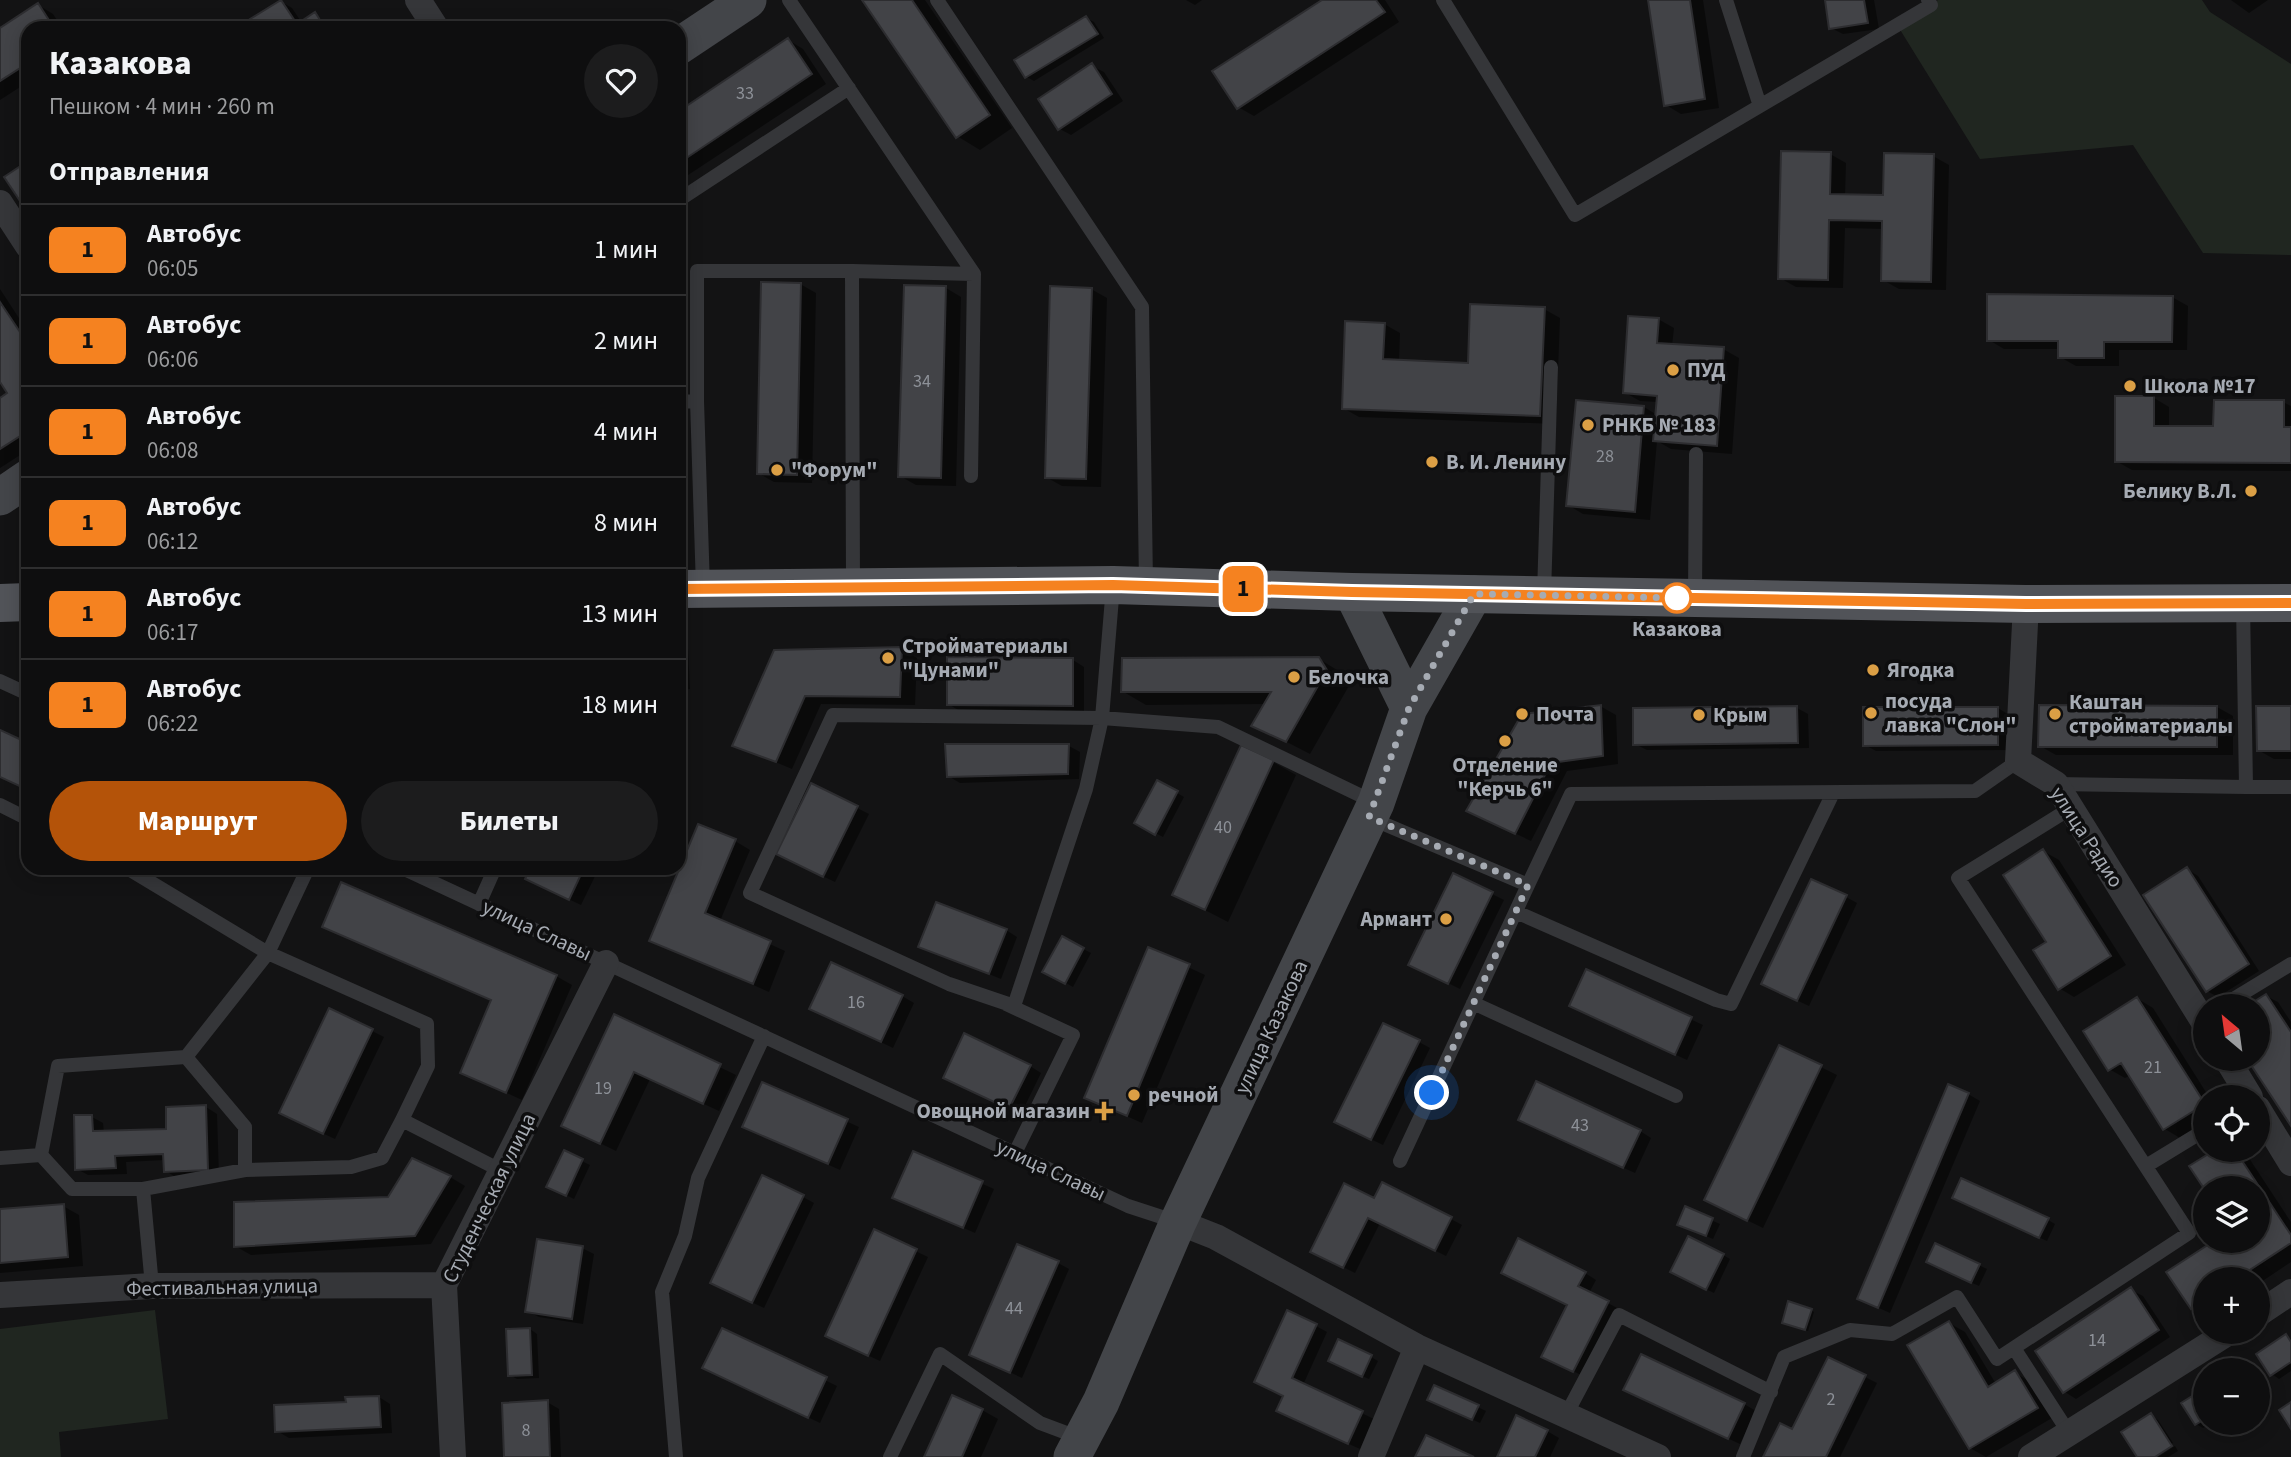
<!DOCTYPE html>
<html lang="ru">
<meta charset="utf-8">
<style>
body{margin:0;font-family:"Source Sans 3",sans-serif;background:#1c1c1d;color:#f1f3f6;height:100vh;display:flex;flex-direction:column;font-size:26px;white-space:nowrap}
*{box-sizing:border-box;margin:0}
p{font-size:23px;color:#9b9c9e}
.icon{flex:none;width:38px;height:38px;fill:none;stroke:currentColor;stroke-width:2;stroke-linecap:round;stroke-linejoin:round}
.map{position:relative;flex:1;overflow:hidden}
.panel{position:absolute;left:21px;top:21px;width:665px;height:854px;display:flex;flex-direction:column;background:#0e0e0f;border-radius:21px;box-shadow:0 4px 18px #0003,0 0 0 2px #2e2e2f}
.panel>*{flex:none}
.badge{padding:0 14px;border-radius:10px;font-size:24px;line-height:46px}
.needle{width:46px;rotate:331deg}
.fabs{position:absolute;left:2193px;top:994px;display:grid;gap:14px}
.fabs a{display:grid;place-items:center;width:77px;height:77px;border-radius:50%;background:#0e0e0f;box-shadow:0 4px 18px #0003,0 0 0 2px #2e2e2f;font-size:35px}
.you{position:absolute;width:35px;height:35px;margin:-18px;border:5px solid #fff;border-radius:50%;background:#1a73e8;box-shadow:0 0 0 10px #1a73e833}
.map>.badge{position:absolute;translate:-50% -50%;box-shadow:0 0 0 4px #fff}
h2{padding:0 28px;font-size:26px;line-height:63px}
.round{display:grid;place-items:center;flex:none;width:74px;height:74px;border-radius:37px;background:#1c1c1d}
.overview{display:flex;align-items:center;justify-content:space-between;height:119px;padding:0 28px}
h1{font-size:33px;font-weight:800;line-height:52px}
.button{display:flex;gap:14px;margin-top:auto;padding:14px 28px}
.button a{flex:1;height:80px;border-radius:42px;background:#b45309;color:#fff;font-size:28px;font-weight:800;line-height:80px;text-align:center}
.button a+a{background:#1c1c1d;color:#f1f3f6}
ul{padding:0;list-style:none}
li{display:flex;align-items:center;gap:21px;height:91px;padding:0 28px;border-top:2px solid #2e2e2f}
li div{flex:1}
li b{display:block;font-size:26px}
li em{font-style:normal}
li .badge{min-width:77px;font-weight:700;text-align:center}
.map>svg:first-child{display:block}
.green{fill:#202620}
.shadow{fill:#0007}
.building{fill:#424347;stroke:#2d2d30;stroke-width:2}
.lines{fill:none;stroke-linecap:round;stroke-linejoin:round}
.lane{stroke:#353639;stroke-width:14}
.street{stroke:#353639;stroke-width:26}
.secondary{stroke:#434549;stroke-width:37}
.primary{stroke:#515358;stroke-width:38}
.line-casing{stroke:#fff;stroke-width:16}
.line{stroke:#f58220;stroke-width:10}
.walk{stroke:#a6abb3;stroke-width:7;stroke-dasharray:0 12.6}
.poi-dot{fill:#db9f45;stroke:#0e0e0f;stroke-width:2.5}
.stop-dot{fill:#fff;stroke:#f58220;stroke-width:3.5}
.labels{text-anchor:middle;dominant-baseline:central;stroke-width:7;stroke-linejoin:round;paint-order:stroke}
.number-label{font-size:18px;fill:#8d9198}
.poi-label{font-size:21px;font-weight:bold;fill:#a6abb3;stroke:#0e0e0f;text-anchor:start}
.stop-label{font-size:21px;font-weight:bold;fill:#a6abb3;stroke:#0e0e0f}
.street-label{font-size:21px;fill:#a6abb3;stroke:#0e0e0f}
</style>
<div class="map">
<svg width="2291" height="1457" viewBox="0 0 2291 1457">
<rect width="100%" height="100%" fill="#131314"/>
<path class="green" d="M1938 0H2202L2210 12 2291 64V255L2203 253 2133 145 1980 159 1899 28Z
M155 1310 168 1419 59 1432 61 1457H0V1329Z"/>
<path class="shadow" d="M864 0H925L1012 128 980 150 957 136Z
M1186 0H1202L1195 5Z
M1325 0H1385L1399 22 1254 116 1238 107Z
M1650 0H1703L1719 108 1681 114 1666 105Z
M1827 0H1874L1879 29 1843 34 1831 28Z
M2231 0H2268L2249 13Z
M280 1 292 8 302 23 315 14 331 28H258Z
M38 5 53 14 62 28H28V82L0 100V30Z
M1086 18 1094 22 1104 38 1034 81 1027 77 1017 61Z
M788 40 803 49 826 84 679 181V113Z
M1092 66 1104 72 1123 101 1071 135 1060 129Z
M1830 154 1846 163 1845 196 1885 197 1933 156 1949 165 1946 290 1899 289 1883 280 1884 229 1845 228 1843 288 1796 287 1780 278Z
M800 284 816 293 812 483 774 482 758 473Z
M946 288 961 297 956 486 916 485 900 476Z
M0 289 28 332V450L0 468V400L10 394 0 379Z
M1091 289 1107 298 1101 487 1062 486 1046 477Z
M2172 297 2188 306 2187 350H2119V366H2076L2060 357V349H2004L1989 340Z
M1544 309 1560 318 1556 424 1359 417 1343 408 1384 324 1400 333 1399 362 1469 364Z
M1658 319 1674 328 1672 346 1723 349 1739 358 1732 454 1671 449 1657 441 1650 520 1583 514 1568 505 1644 407 1657 415 1658 402 1640 401 1624 392Z
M2154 398 2169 407V428H2215L2283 402 2291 406V471L2132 470 2116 461Z
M679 446 682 448 683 485H679Z
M679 644 688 649 690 689 679 690Z
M902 649 917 658 915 705 821 704 792 769 735 745 776 652Z
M1319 659 1342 673 1350 684 1310 754 1254 725 1266 704 1146 705 1122 691Z
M1073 660 1084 667V712L960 711 948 704Z
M1600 706 1616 715 1618 764 1567 771 1531 841 1468 811Z
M2217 707 2233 716V755H2056L2040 746Z
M1797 708 1808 714 1809 748 1647 750 1635 744Z
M1998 708 2009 715V750L1876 751 1865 745Z
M2291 708V759H2274L2258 750Z
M1069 746 1080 752 1079 779 960 783 948 776Z
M1273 762 1296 775 1228 922 1174 894Z
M1158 782 1184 797 1163 837 1136 823Z
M812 785 869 814 835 882 789 860Z
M735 841 750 850 720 921 785 951 769 992 651 940Z
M2043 851 2059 860 2126 965 2074 997 2059 988 2048 942Z
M532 868H599L581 905 539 885Z
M2187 869 2198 876 2259 971 2218 997 2207 991Z
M1454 875 1504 900 1460 989 1422 970Z
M1846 897 1857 903 1809 1006 1775 990Z
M324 926 556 976 572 985 522 1100 462 1072 493 1001Z
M1006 930 1017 937 1001 979 921 946Z
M1062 938 1091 953 1073 987 1045 971Z
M1149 949 1205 975 1142 1123 1086 1098Z
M1587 971 1703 1025 1687 1060 1571 1006Z
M902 996 914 1003 893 1048 821 1013Z
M2266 996 2278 1002 2291 1022V1123L2249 1059H2258V1006H2250Z
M2138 999 2153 1008 2209 1097H2205V1122L2180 1138 2165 1129 2131 1075 2125 1078 2109 1069Z
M330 1010 384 1037 335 1139 292 1119Z
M614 1016 736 1075 719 1111 650 1079 616 1151 563 1125Z
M1419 1042 1430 1048 1383 1145 1348 1128Z
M1780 1047 1837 1075 1763 1228 1706 1200Z
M1030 1066 1041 1073 1021 1114 957 1083Z
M763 1084 859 1127 840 1170 745 1127Z
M1968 1094 1980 1101 1890 1313 1859 1299Z
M206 1107 217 1114 219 1176 177 1178 166 1171 165 1160 126 1162 127 1174 88 1175 77 1169 92 1117 103 1123 104 1133 168 1131Z
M1532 1126 1640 1131 1651 1138 1635 1173Z
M2218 1150 2245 1152 2291 1222V1262L2258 1284V1279H2205V1315L2192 1308 2169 1273 2218 1241H2258V1188H2206L2192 1167Z
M565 1153 590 1165 574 1199 556 1190Z
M913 1153 994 1189 975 1233 894 1197Z
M450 1177 465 1186 431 1244 251 1255 235 1246Z
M803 1197 814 1203 764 1308 724 1289Z
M1374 1201 1451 1219 1462 1225 1446 1256 1380 1223 1355 1273 1323 1257Z
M1961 1202 2048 1220 2055 1224 2047 1241Z
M63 1206 79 1215 83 1266 0 1273V1211Z
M1686 1209 1720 1224 1713 1239 1687 1228Z
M875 1232 928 1257 880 1361 839 1342Z
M1936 1245 1987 1269 1979 1286 1935 1266Z
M582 1248 594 1254 583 1324 539 1317 527 1311Z
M1723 1255 1730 1259 1714 1293 1679 1276Z
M1058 1263 1069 1269 1022 1378 971 1354Z
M1585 1273 1596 1280 1589 1293 1619 1309 1585 1377 1555 1362 1569 1305 1514 1278Z
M2131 1290 2143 1296 2170 1337 2076 1399 2065 1392 2038 1351Z
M1811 1310 1814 1312 1808 1331 1787 1324Z
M1949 1323 1965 1332 1996 1384 2015 1373 2031 1382 2052 1418 1986 1457 1970 1448Z
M1316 1326 1327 1332 1303 1385 1374 1419 1360 1449 1290 1417 1285 1396 1267 1388Z
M530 1329 537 1334 539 1378 517 1379 510 1375Z
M722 1330 837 1386 820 1423 716 1373Z
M2286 1337 2291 1339V1371L2279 1379 2272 1374Z
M1371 1357 1378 1361 1369 1379 1337 1365Z
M1829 1359 1877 1383 1840 1457H1765L1793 1431Z
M1435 1387 1486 1411 1480 1423 1437 1403Z
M2205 1390V1423H2212L2203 1428 2196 1424Z
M1637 1396 1744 1404 1756 1411 1740 1444Z
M379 1397 390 1404 392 1433 289 1438 277 1431 347 1403Z
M547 1402 559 1409 561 1457H506Z
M982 1410 998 1419 981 1457H926Z
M2151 1415 2158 1420 2173 1443 2151 1457H2139Z
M1547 1431 1559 1438 1550 1457H1499Z
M2175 1446 2178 1451 2168 1457H2158Z"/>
<path class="building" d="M281 0 297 24 315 12 325 28H256L250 19Z
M862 0H912L990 115 956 138Z
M1322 0H1376L1385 12 1237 109 1212 71Z
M1648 0H1690L1705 99 1664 106Z
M1825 0H1864L1868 23 1829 29Z
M38 3 54 28H28V63L0 81V28Z
M1086 16 1098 34 1025 78 1014 60Z
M788 38 812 74 679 163V111Z
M1092 63 1112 94 1058 130 1038 99Z
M1781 151 1831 152 1830 194 1883 195 1884 153 1934 154 1931 282 1881 281 1882 221 1829 220 1828 280 1778 279Z
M28 161V213L4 177Z
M761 282 801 283 797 475 757 474Z
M904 285 946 286 941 478 898 477Z
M1050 286 1092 288 1086 479 1045 478Z
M1987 294 2173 296 2172 342H2104V358H2058V341H1987Z
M0 302 28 344V431L0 449V398L7 393 0 382Z
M1470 304 1545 307 1540 416 1342 409 1345 321 1385 323 1383 359 1468 363Z
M1628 316 1659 318 1657 343 1724 347 1717 446 1653 441 1657 396 1623 393Z
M2115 396H2154V426H2213L2214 400H2284V427H2291V463L2115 462Z
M1576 400 1644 406 1635 512 1566 506Z
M902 647 900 697 805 696 776 762 732 746 774 650Z
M947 657 1073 658V706L947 705Z
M1319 657 1327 670 1286 742 1251 726 1271 692H1121L1122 658Z
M1601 705 1603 756 1551 763 1515 834 1466 811 1522 714Z
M2039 705 2217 706V747H2038Z
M1797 706 1798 743 1633 745V708Z
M2256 706H2291V751H2257Z
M1863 707H1998V745L1863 746Z
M0 730 28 743V790L0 777Z
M945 744H1069L1068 774 947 777Z
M1241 745 1274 760 1205 910 1172 895Z
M1157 780 1178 791 1155 835 1134 823Z
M811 783 858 806 823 877 776 854Z
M698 824 736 839 705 913 771 941 753 984 649 941Z
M2043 849 2111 956 2058 990 2033 950 2046 942 2003 875Z
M2187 867 2249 964 2206 992 2143 895Z
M530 868H584L569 900 525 879Z
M1453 873 1493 892 1448 984 1408 965Z
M1811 879 1847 895 1797 1001 1761 984Z
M341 882 557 975 506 1093 460 1073 491 1000 322 927Z
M936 902 1007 929 989 974 918 947Z
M1062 936 1084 948 1065 984 1042 972Z
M1148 947 1190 964 1127 1116 1084 1098Z
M831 962 903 995 881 1042 809 1009Z
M1586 969 1692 1017 1675 1055 1569 1006Z
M2266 994 2291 1032V1126L2247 1059H2258V1006H2247Z
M2137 997 2205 1104 2163 1130 2121 1063 2108 1071 2083 1031Z
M329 1008 373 1029 323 1134 279 1113Z
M614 1014 721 1064 703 1104 634 1072 600 1144 561 1126Z
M1383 1023 1420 1040 1371 1140 1334 1122Z
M964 1033 1031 1065 1009 1109 943 1078Z
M1779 1045 1822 1065 1747 1221 1704 1200Z
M1536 1081 1641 1130 1623 1168 1518 1120Z
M762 1082 848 1119 828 1164 742 1127Z
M1948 1084 1969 1093 1878 1308 1857 1299Z
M206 1105 208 1170 164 1172 163 1154 115 1156 116 1168 75 1170 74 1115H92L93 1131 166 1129V1107Z
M564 1150 583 1159 566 1196 546 1187Z
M2215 1150H2235L2291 1235V1243L2236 1279H2205V1299L2191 1309 2166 1272 2214 1241H2258V1188L2205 1190 2189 1166Z
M913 1151 983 1181 963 1228 892 1198Z
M412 1158 451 1176 415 1236 234 1247V1202L388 1197Z
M762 1175 804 1195 752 1303 710 1283Z
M1961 1178 2049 1218 2039 1238 1952 1198Z
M1382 1182 1452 1217 1435 1251 1368 1218 1343 1268 1310 1252 1344 1183 1374 1198Z
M64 1204 68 1257 0 1263V1209Z
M1685 1206 1713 1218 1706 1236 1677 1225Z
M874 1229 917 1249 868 1356 825 1336Z
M1688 1236 1724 1254 1706 1290 1670 1272Z
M1518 1238 1586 1272 1578 1286 1609 1301 1573 1372 1541 1357 1567 1305 1501 1273Z
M537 1239 583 1246 572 1319 525 1312Z
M1935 1243 1980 1264 1971 1283 1926 1262Z
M1017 1244 1059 1261 1010 1373 969 1355Z
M2131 1287 2159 1330 2063 1393 2035 1351Z
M1788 1301 1812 1309 1805 1330 1782 1323Z
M1287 1310 1317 1324 1292 1378 1363 1411 1348 1444 1276 1411 1283 1396 1254 1382Z
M1949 1321 1988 1387 2015 1370 2038 1408 1969 1449 1907 1345Z
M530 1328 532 1375 508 1376 506 1329Z
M722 1328 827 1377 808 1418 702 1368Z
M2286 1334 2291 1342V1362L2270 1376 2256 1354Z
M1338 1339 1372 1355 1362 1377 1328 1361Z
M1641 1354 1745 1403 1728 1439 1623 1390Z
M1828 1357 1866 1375 1826 1457H1763L1780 1423 1792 1429Z
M1434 1385 1479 1405 1472 1420 1427 1400Z
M2205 1388V1419L2195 1425 2181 1403Z
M952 1395 983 1409 962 1457H924Z
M379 1396 381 1427 275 1432 274 1405 346 1402 345 1397Z
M548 1400 550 1457H504L502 1403Z
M2291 1402V1429L2279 1410Z
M2151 1413 2172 1446 2155 1457H2137L2121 1432Z
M1516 1415 1548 1430 1535 1457H1497Z
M1426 1435 1474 1457H1415Z"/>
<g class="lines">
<path class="lane" d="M789 0 974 274 971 476
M937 0 1142 307 1146 584
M1443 0 1575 215 1931 5 1928 0
M1726 0 1760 106
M679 200 849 88
M852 271 974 274
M697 401V271H852L853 586
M679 402 697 401 703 588
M1113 586 1102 718 1086 789 1014 1006 949 984 750 893 833 715 1102 718 1218 727 1374 802
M1544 594 1551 367
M1695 597 1696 454
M2243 604 2246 787H2291
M0 681 28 694
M2056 784 2246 787
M0 805 28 819
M1370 818 1528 885 1571 794 1975 791 2018 761
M127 868 268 953 427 1024 428 1066 402 1120
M402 868 1128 1206 1177 1222
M479 904 495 868
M1516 912 1716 1000 1731 1004 1833 793
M1473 1003 1676 1096
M1006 1004 1073 1035 1015 1153
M2222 1006 2291 964
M41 1155 58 1066 186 1057 268 953 308 868
M0 1158 41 1155 72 1189H143L152 1286
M1400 1161 1528 885
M2146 1166 2205 1130
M245 1170 351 1167 382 1158 402 1120 502 1171
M143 1189 245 1170V1127L186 1057
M2014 1348 2069 1433
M1566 1415 1619 1315 1771 1392
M676 1457 662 1292 685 1236 698 1178 764 1036
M890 1457 940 1354 1040 1423 1080 1438
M1743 1457 1784 1357 1850 1330 1892 1334 1957 1297 1997 1359 2189 1233 1958 878 2071 808"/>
<path class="street" d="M418 0 436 28
M0 203 28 246
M2026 604 2018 761 2056 784 2205 1024
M2227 1059 2250 1097
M2258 1109 2291 1163
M1178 1222 1216 1237 1417 1347 1658 1457
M0 1295 152 1286 444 1285
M2258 1314 2291 1292
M453 1457 444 1285 606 963
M1371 1457 1417 1347
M2031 1457 2229 1332"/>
<path class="secondary" d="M679 46 748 0
M0 497 28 478
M1352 592 1409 708
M1072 1457 1101 1402 1178 1222 1376 803 1409 708 1474 594"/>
<path class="primary" d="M679 589 1113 585 1352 592 2026 604 2291 603
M0 603 28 602"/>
</g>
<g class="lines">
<g class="line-casing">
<path id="line" d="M679 589 1113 585 1352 592 2026 604 2291 603"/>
</g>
<use href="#line" class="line"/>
<path class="walk" d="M1432 1093 1528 885 1369 817 1409 708 1474 594 1677 598"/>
</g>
<g class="poi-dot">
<circle cx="1673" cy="370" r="7"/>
<circle cx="2130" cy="386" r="7"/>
<circle cx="1588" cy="425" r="7"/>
<circle cx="1432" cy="462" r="7"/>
<circle cx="777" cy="470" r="7"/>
<circle cx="2251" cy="491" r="7"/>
<circle cx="888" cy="658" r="7"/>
<circle cx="1873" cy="670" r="7"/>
<circle cx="1294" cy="677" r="7"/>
<circle cx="1871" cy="713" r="7"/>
<circle cx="1522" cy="714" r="7"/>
<circle cx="2055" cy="714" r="7"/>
<circle cx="1699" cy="715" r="7"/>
<circle cx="1505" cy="741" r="7"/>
<circle cx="1446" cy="919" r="7"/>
<circle cx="1134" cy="1095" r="7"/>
<path d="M1100.5 1100.5h7v7h7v7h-7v7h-7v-7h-7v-7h7z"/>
</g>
<circle class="stop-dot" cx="1677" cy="598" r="14"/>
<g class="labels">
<g class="number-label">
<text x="745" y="93">33</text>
<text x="922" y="381">34</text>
<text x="1605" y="456">28</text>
<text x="1223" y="827">40</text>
<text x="856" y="1002">16</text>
<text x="2153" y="1067">21</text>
<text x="603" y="1088">19</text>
<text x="1580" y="1125">43</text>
<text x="1014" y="1308">44</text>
<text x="2097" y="1340">14</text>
<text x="1831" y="1399">2</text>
<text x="526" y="1430">8</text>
</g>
<g class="poi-label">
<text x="1687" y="370">ПУД</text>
<text x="2144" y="386">Школа №17</text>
<text x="1602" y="425">РНКБ № 183</text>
<text x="1446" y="462">В. И. Ленину</text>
<text x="791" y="470">"Форум"</text>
<text x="2237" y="491" text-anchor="end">Белику В.Л.</text>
<text x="902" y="646">Стройматериалы<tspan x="902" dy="24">"Цунами"</tspan></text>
<text x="1887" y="670">Ягодка</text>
<text x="1308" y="677">Белочка</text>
<text x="1885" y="701">посуда<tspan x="1885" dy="24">лавка "Слон"</tspan></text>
<text x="2069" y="702">Каштан<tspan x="2069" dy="24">стройматериалы</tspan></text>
<text x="1536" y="714">Почта</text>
<text x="1713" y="715">Крым</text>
<text x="1505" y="765" text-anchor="middle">Отделение<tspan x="1505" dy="24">"Керчь 6"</tspan></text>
<text x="1432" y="919" text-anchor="end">Армант</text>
<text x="1148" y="1095">речной</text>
<text x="1090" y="1111" text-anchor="end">Овощной магазин</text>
</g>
<g class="stop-label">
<text x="1677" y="629">Казакова</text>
</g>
<g class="street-label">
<text transform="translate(2087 837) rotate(57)">улица Радио</text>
<text transform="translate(537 930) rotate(25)">улица Славы</text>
<text transform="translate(1271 1027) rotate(-65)">улица Казакова</text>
<text transform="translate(1051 1170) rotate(25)">улица Славы</text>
<text transform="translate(489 1198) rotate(-64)">Студенческая улица</text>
<text transform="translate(222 1287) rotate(-1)">Фестивальная улица</text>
</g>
</g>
</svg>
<div class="fabs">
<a><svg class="needle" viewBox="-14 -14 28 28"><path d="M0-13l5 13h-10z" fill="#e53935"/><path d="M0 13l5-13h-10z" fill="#9b9c9e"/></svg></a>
<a><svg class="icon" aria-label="locate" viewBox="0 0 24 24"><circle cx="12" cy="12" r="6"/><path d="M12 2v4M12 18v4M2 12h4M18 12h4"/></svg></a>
<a><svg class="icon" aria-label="layers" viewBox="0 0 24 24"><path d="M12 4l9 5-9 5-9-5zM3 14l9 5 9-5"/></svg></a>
<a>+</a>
<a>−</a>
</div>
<div class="you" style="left:1432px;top:1093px"></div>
<b class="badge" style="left:1243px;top:589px;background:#f58220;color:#111">1</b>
<section class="panel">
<div class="overview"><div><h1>Казакова</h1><p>Пешком · 4 мин · 260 m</p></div><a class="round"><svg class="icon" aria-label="heart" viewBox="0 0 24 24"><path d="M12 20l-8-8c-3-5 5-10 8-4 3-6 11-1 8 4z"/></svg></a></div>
<h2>Отправления</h2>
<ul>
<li><span class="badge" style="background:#f58220;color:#111">1</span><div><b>Автобус</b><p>06:05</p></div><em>1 мин</em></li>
<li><span class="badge" style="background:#f58220;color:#111">1</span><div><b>Автобус</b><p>06:06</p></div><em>2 мин</em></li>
<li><span class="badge" style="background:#f58220;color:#111">1</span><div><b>Автобус</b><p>06:08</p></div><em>4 мин</em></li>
<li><span class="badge" style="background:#f58220;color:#111">1</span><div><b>Автобус</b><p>06:12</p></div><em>8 мин</em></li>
<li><span class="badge" style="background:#f58220;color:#111">1</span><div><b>Автобус</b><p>06:17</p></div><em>13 мин</em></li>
<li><span class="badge" style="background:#f58220;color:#111">1</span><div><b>Автобус</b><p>06:22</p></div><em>18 мин</em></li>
</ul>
<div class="button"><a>Маршрут</a><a>Билеты</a></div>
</section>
</div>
